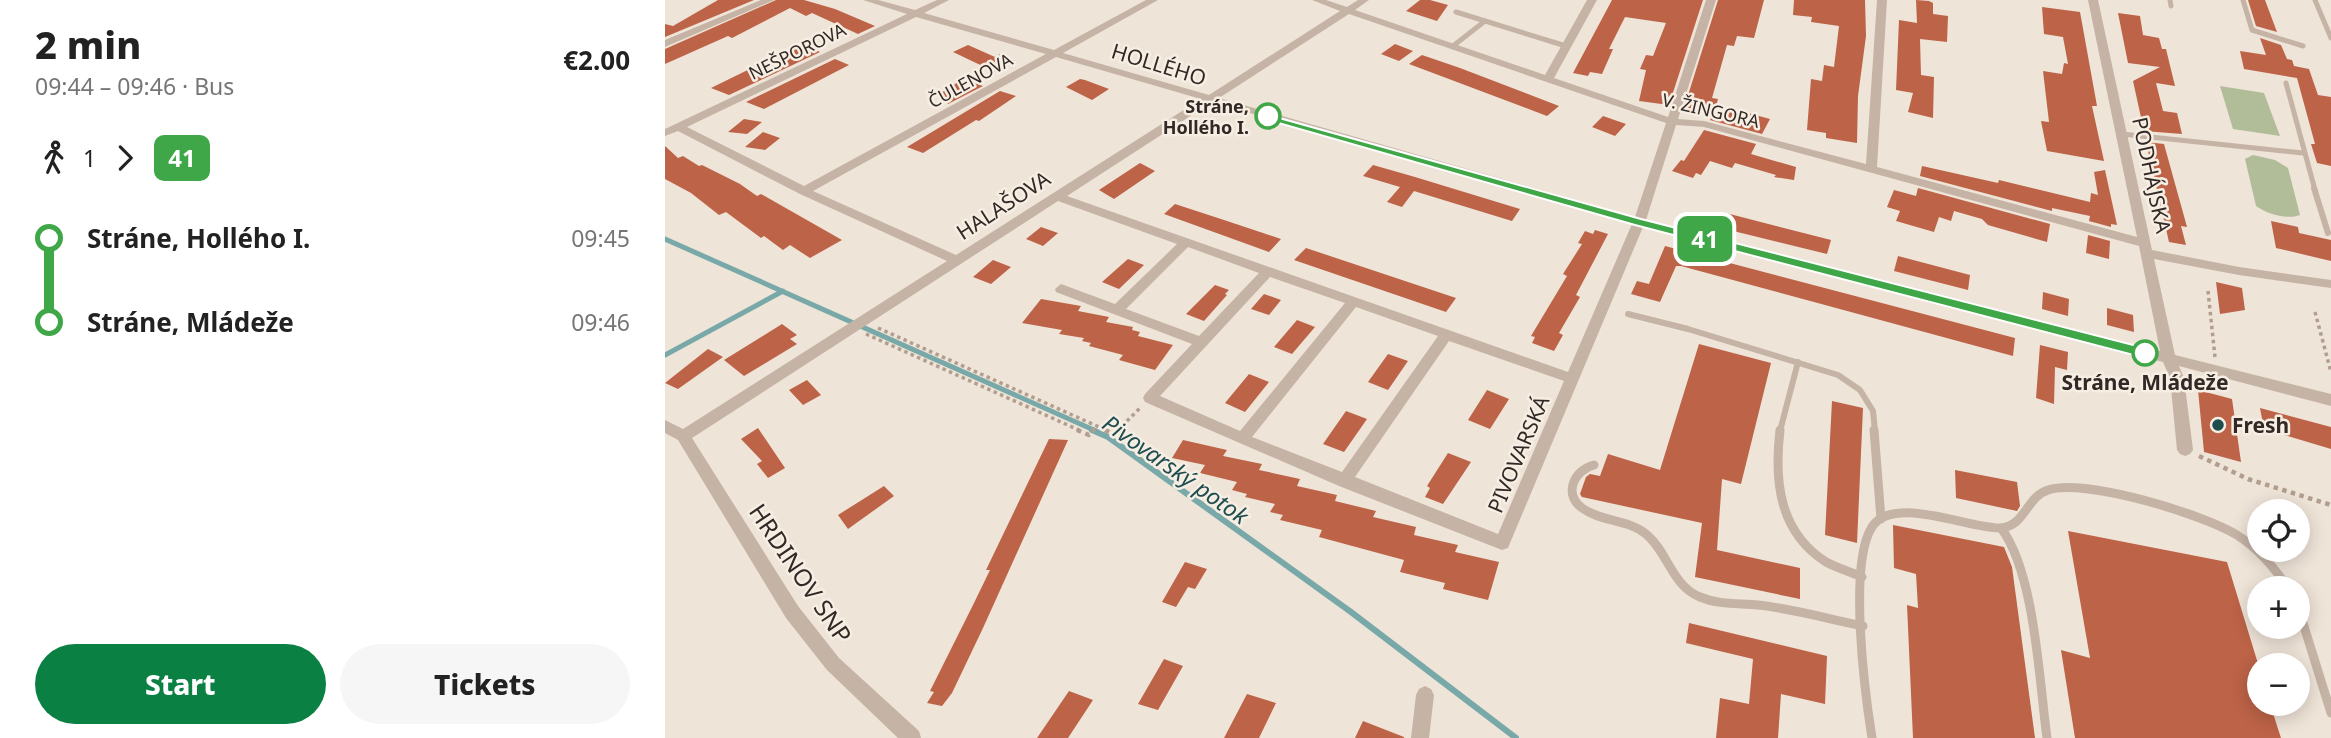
<!DOCTYPE html>
<meta charset="utf-8">
<style>
body{margin:0;font-family:"Noto Sans",sans-serif;background:#f6f6f6;color:#222;height:100vh;display:flex;flex-direction:column;font-size:26px;white-space:nowrap}
*{box-sizing:border-box;margin:0}
p{font-size:23px;color:#767676}
.icon{flex:none;width:38px;height:38px;fill:none;stroke:currentColor;stroke-width:2;stroke-linecap:round;stroke-linejoin:round}
.map{position:relative;flex:1;overflow:hidden}
.side{display:flex;flex-direction:column;background:#fff;width:665px}
.side>*{flex:none}
.badge{padding:0 14px;border-radius:10px;font-size:24px;line-height:46px}
.controls{position:absolute;left:1582px;top:499px;display:grid;gap:14px}
.controls a{display:grid;place-items:center;width:63px;height:63px;border-radius:50%;background:#fff;box-shadow:0 4px 18px #0003;font-size:35px}
.map>.badge{position:absolute;translate:-50% -50%;box-shadow:0 0 0 4px #fff}
.legs{display:flex;align-items:center;gap:10px;height:77px;padding:0 35px;font-size:23px}
.legs p{margin-inline-start:auto}
.overview{display:flex;align-items:center;justify-content:space-between;height:119px;padding:0 35px}
h1{font-size:38px;font-weight:800;line-height:52px}
.button{display:flex;gap:14px;margin-top:auto;padding:14px 35px}
.button a{flex:1;height:80px;border-radius:42px;background:#0b8043;color:#fff;font-size:28px;font-weight:800;line-height:80px;text-align:center}
.button a+a{background:#f6f6f6;color:#222}
ul{padding:0 35px;list-style:none}
li{display:flex;align-items:center;gap:24px;height:84px;font-size:26px}
li i{display:grid;place-items:center;width:10px;height:100%;margin:0 9px;background:currentColor}
li i::after{content:'';width:18px;height:18px;margin:-9px;border:5px solid;border-radius:50%;background:#fff}
li p{margin-inline-start:auto}
li:first-child i{background:linear-gradient(#0000 50%,currentColor 0)}
li:last-child i{background:linear-gradient(currentColor 50%,#0000 0)}
main{display:flex;flex:1;min-height:0}
.map>svg:first-child{display:block}
.green{fill:#b1bc99}
.lines{fill:none;stroke-linecap:round;stroke-linejoin:round}
.stream-far1{stroke:#79a8a9;stroke-width:5}
.stream{stroke:#79a8a9;stroke-width:6}
.building{fill:#bd6347}
.path-far1{stroke:#b19e8f;stroke-width:3.5;stroke-dasharray:3.5 3.5;stroke-linecap:butt}
.path{stroke:#b19e8f;stroke-width:4.5;stroke-dasharray:4.5 4.5;stroke-linecap:butt}
.service-far2{stroke:#c5b3a5;stroke-width:5}
.service-far1{stroke:#c5b3a5;stroke-width:6}
.service{stroke:#c5b3a5;stroke-width:9}
.minor{fill:#c5b3a5;fill-rule:evenodd}
.line-1{fill:#3fa747;stroke:#fff;stroke-width:2}
.stop-1-dot{fill:#fff;stroke:#3fa747;stroke-width:3.5}
.poi-dot{fill:#1e4d50;stroke:#f7eee3;stroke-width:2.5}
.labels{text-anchor:middle;dominant-baseline:central;stroke-width:5;stroke-linejoin:round;paint-order:stroke}
.far-street-label{font-size:18px;fill:#322926;stroke:#f7eee3}
.far-stop-label{font-size:18px;font-weight:bold;fill:#322926;stroke:#f7eee3;text-anchor:end}
.street-label{font-size:21px;fill:#322926;stroke:#f7eee3}
.stop-label{font-size:21px;font-weight:bold;fill:#322926;stroke:#f7eee3}
.poi-label{font-size:21px;font-weight:bold;fill:#322926;stroke:#f7eee3;text-anchor:start}
.water-label{font-size:23px;font-style:italic;fill:#1e4d50;stroke:#f7eee3}
.near-street-label{font-size:24px;fill:#322926;stroke:#f7eee3}
</style>
<main>
<section class="side">
<div class="overview"><div><h1>2 min</h1><p>09:44 – 09:46 · Bus</p></div><b>€2.00</b></div>
<div class="legs"><svg class="icon" aria-label="walk" viewBox="0 0 24 24"><circle cx="13" cy="4" r="2"/><path d="M13 8l-2 6 4 7M11 14l-3 7M7 12l3-4h3l4 4"/></svg>1<svg class="icon" aria-label="forward" viewBox="0 0 24 24"><path d="M9 5l7 7-7 7"/></svg><b class="badge" style="background:#3fa747;color:#fff">41</b></div>
<ul>
<li><i style="color:#3fa747"></i><b>Stráne, Hollého I.</b><p>09:45</p></li>
<li><i style="color:#3fa747"></i><b>Stráne, Mládeže</b><p>09:46</p></li>
</ul>
<div class="button"><a>Start</a><a>Tickets</a></div>
</section>
<div class="map">
<svg width="1666" height="738" viewBox="0 0 1666 738">
<rect width="100%" height="100%" fill="#efe4d8"/>
<path class="green" d="M1555 86 1599 93 1615 136 1568 129Z
M1588 155 1610 160 1623 168 1635 215C1622 220 1602 214 1591 206L1580 159Z"/>
<g class="lines">
<path class="stream-far1" d="M0 239 431 431
M0 355 118 291"/>
<path class="stream" d="M427 430 443 437 686 612 851 738"/>
</g>
<path class="building" d="M53 0H89L0 37V24L8 26Z
M111 0H139L170 9 210 26 193 34 147 13 141 16 125 8 67 38 63 36 0 64V49Z
M755 0H765L783 5 772 21 741 11Z
M947 0H1038L1004 105 974 101 981 70 975 69 981 55 988 56 1001 23 960 17 944 49H948L937 74 925 72 923 76 908 73Z
M1053 0H1099L1089 38 1072 36 1069 46 1062 45 1047 98 1053 99 1049 113 1054 105 1105 119 1097 134 1045 120 1049 113 1019 108Z
M1129 0H1200L1201 36 1193 96 1192 143 1161 138V133L1142 130 1146 79 1157 81 1159 65 1169 67 1174 26 1146 22 1147 17 1128 15Z
M1251 0 1264 1 1268 3V14L1283 16 1282 42 1255 39 1256 75 1269 77 1268 118 1243 112 1248 93 1231 90 1234 20 1252 23Z
M1583 0H1600L1612 32 1591 26Z
M1377 7 1415 12 1432 106H1427L1439 161 1382 151 1376 121 1384 122 1378 71 1397 74 1399 63 1403 64 1398 37 1379 34Z
M1453 13 1475 16 1478 35 1494 38 1497 49H1501L1510 86 1491 83 1498 111 1512 113 1517 134 1479 131 1468 81 1495 67 1463 63Z
M1595 38 1616 45 1622 59 1627 60 1629 66 1644 69 1653 95 1666 97V166L1652 163 1646 144H1650L1632 78 1579 69 1575 51 1601 55Z
M136 44 155 52 64 95 46 88Z
M730 44 748 51 734 61 716 54Z
M303 45 330 57 335 54 350 61 330 72 288 52Z
M757 55 795 68 894 106 882 116 744 64Z
M170 59 184 65 99 109 81 102Z
M298 79 318 86 283 104 276 93Z
M415 79 420 80 444 89 427 100 401 87Z
M335 91 351 96 314 121 311 120 258 153 242 147Z
M938 116 961 124 950 136 927 127Z
M79 119 97 122 82 134 63 132Z
M1039 130 1091 144 1086 154 1131 167 1129 180 1109 177 1111 175 1070 163 1067 168 1045 161 1036 175 1031 173 1028 178 1007 171 1016 160 1019 161Z
M98 132 115 138 100 150 80 147Z
M1481 142 1499 144 1522 227 1516 226 1521 245 1504 242Z
M0 146 13 158 18 156 34 166 37 165 75 184 92 196 96 194 177 240 145 258 125 245 118 250 99 236 96 238 61 212 54 215 26 193 0 179Z
M475 163 490 171 449 199 434 190Z
M708 165 750 177 855 209 847 221 749 191 737 207 722 202 735 187 698 176Z
M1257 166 1333 183 1334 180 1425 202 1426 193 1433 195 1429 172 1440 170 1452 225 1446 224V227L1424 221 1425 216 1387 208V211L1255 176Z
M1253 188 1385 224 1382 242 1323 225 1317 219 1289 211 1286 221 1274 217 1269 232 1231 221 1235 211 1222 207 1229 190 1251 196Z
M510 204 559 220 616 239 604 252 499 214Z
M1057 212 1166 240 1162 254 1052 227Z
M1606 221 1633 227 1634 233 1666 240V261L1611 248Z
M376 227 393 233 378 246 361 239Z
M930 230 943 234 911 295 915 297 894 333 898 335 889 351 867 343 870 337 866 336 902 276 898 274 917 244 913 243 920 231 928 234Z
M1423 235 1445 241 1444 259 1421 253Z
M1000 246 1350 338 1348 356 1016 266H1011L995 302 966 294 972 281 984 284Z
M641 248 791 298 781 312 629 260Z
M1233 256 1305 275 1303 290 1229 271Z
M463 259 479 265 454 289 437 282Z
M328 260 346 267 326 284 308 277Z
M1551 282 1577 288 1580 310 1555 314Z
M550 285 564 290 560 294 562 295 539 321 521 314Z
M1378 292 1404 299 1403 316 1377 309Z
M599 294 616 300 604 315 586 309Z
M376 299 416 306 413 311 444 317 441 322 468 327 467 330 475 332 473 336 508 345 490 370 454 360 458 355 424 346 426 343 417 341 419 338 394 334 397 330 357 323Z
M1442 308 1468 315 1469 332 1442 325Z
M632 320 650 327 627 354 609 347Z
M117 324 132 335 125 339 132 344 79 376 59 360Z
M1034 344 1106 363 1076 484 1057 479 1052 550 1135 568V599L1030 577 1037 523 917 497 915 494 921 477 925 474 935 476 943 454 995 470Z
M1375 345 1403 352 1402 370 1390 367 1389 404 1371 398Z
M43 349 58 357 13 389 0 383Z
M723 354 743 361 723 390 703 382Z
M584 374 604 382 580 412 560 403Z
M142 380 156 395 138 405 124 390Z
M822 390 844 399 825 429 803 420Z
M1533 390 1567 399 1576 462 1539 452Z
M1167 401 1198 408 1192 543 1160 535Z
M1595 408 1666 427V449L1599 429Z
M681 411 702 419 679 452 658 444Z
M93 428 120 468 103 478 92 464 97 461 76 439Z
M384 439 403 440 318 628 287 693 277 706 262 703 269 692 265 691 309 603 325 570H321Z
M518 440 562 450 558 456 597 464 594 470 635 479 632 486 672 495 670 501 711 511 708 517 751 527 749 535 793 545 790 552 834 562 823 600 778 589 780 583 735 572 739 560 654 537 657 530 615 520 618 515 605 512 610 504 580 497 582 494 567 490 572 482 535 473 540 465 507 458Z
M783 453 806 462 778 504 760 497 765 488 762 486Z
M1290 470 1352 482 1355 506 1352 511 1291 498Z
M219 486 229 496 183 529 173 515Z
M1228 525 1339 547 1347 567 1370 738H1248L1242 605 1253 608 1251 574 1229 568Z
M1403 531 1562 562 1594 667V704H1605L1616 738H1410L1396 650 1425 658Z
M520 562 542 569 530 589 523 587 511 607 497 602Z
M1024 623 1162 656 1160 704 1116 694 1113 738H1051L1055 698 1084 704 1088 659 1021 643Z
M499 659 518 666 493 710 473 704Z
M404 691 428 700 403 738H372Z
M582 694 611 703 594 738H559Z
M698 721 739 737V738H690Z"/>
<g class="lines">
<path class="path-far1" d="M1543 291 1550 357
M1650 312 1666 372
M213 328 443 431
M201 334 416 431
M427 431 432 426
M452 431 476 407"/>
<path class="path" d="M412 430 424 435 429 430
M440 430 449 434 453 430
M1534 456 1583 479 1666 505"/>
<path class="service-far2" d="M1505 0 1506 6
M1578 0 1587 30 1638 46
M1650 0 1666 38
M791 12 901 46
M788 46 820 21
M1621 83 1650 190
M1457 134 1638 153"/>
<path class="service-far1" d="M1649 188 1663 233
M963 314 1023 329 1173 375 1195 390 1208 411 1210 431
M1115 431 1133 362"/>
<path class="service" d="M1115 430C1109 481 1114 532 1161 562 1172 568 1186 572 1197 577
M1209 430 1216 519
M929 465C909 470 898 494 917 508 936 522 963 519 981 534 1003 552 1007 586 1035 597 1054 605 1074 603 1093 605 1129 609 1163 619 1198 626
M1336 528C1370 573 1374 680 1382 738
M1633 607 1666 713
M1207 738C1200 694 1183 564 1207 527 1228 494 1304 529 1335 528 1360 527 1361 497 1383 490 1420 478 1538 514 1572 535 1594 549 1609 567 1623 588"/>
<path class="minor" d="M96 0H109L0 47V40Z
M198 0H213L250 10 272 0H284L259 13 389 50 481 0H493L398 53 544 95 675 11 647 0H661L682 7 693 0H704L690 10 880 75 922 0H932L889 78 1003 117 1041 0H1051L1013 119 1039 121 1201 164 1212 0H1222L1212 167 1472 237 1423 0H1433L1487 250 1574 267 1666 280V288L1574 275 1489 259 1510 355 1666 394V406L1514 366 1519 378 1528 450 1525 454 1520 456 1515 454 1512 450 1505 378 1498 362 978 227 845 543 843 548 837 550 674 486 480 402 478 398 480 394 527 344 391 292 390 289 396 284 450 304 512 244 393 201 27 438 133 606 174 658 254 731 256 738H233L162 670 121 618 13 440 0 433V420L18 429 282 261 135 194 13 131 0 136V129L242 14ZM684 14 1001 123 970 217 554 98ZM251 17 381 54 139 186 22 127ZM391 57 536 99 291 255 148 191ZM547 102 967 224 903 372 402 196ZM1011 125 1039 127 1474 246 1495 351 981 220ZM523 247 594 273 534 336 461 309ZM605 277 680 303 575 431 495 396ZM691 307 773 336 677 472 587 437ZM784 341 899 381 833 534 690 477Z
M760 686 766 689 769 695 764 738H746L751 695 754 689Z"/>
</g>
<path class="line-1" d="M600 114 976 219 1480 348 1487 353 1480 358 970 225 600 119Z"/>
<g class="stop-1-dot">
<circle cx="603" cy="116" r="12"/>
<circle cx="1480" cy="353" r="12"/>
</g>
<circle class="poi-dot" cx="1553" cy="425" r="7"/>
<g class="labels">
<g class="far-street-label">
<text transform="translate(132 51) rotate(-26)">NEŠPOROVA</text>
<text transform="translate(305 80) rotate(-29)">ČULENOVA</text>
<text transform="translate(1046 110) rotate(13)">V. ŽINGORA</text>
</g>
<g class="far-stop-label">
<text x="584" y="106">Stráne,<tspan x="584" dy="21">Hollého I.</tspan></text>
</g>
<g class="street-label">
<text transform="translate(494 64) rotate(17)">HOLLÉHO</text>
<text transform="translate(1487 175) rotate(78)">PODHÁJSKA</text>
<text transform="translate(338 205) rotate(-33)">HALAŠOVA</text>
<text transform="translate(853 454) rotate(-67)">PIVOVARSKÁ</text>
</g>
<g class="stop-label">
<text x="1480" y="382">Stráne, Mládeže</text>
</g>
<g class="poi-label">
<text x="1567" y="425">Fresh</text>
</g>
<g class="water-label">
<text transform="translate(511 469) rotate(35)">Pivovarský potok</text>
</g>
<g class="near-street-label">
<text transform="translate(136 573) rotate(56)">HRDINOV SNP</text>
</g>
</g>
</svg>
<div class="controls">
<a><svg class="icon" aria-label="locate" viewBox="0 0 24 24"><circle cx="12" cy="12" r="6"/><path d="M12 2v4M12 18v4M2 12h4M18 12h4"/></svg></a>
<a>+</a>
<a>−</a>
</div>
<b class="badge" style="left:1040px;top:239px;background:#3fa747;color:#fff">41</b>
</div>
</main>
